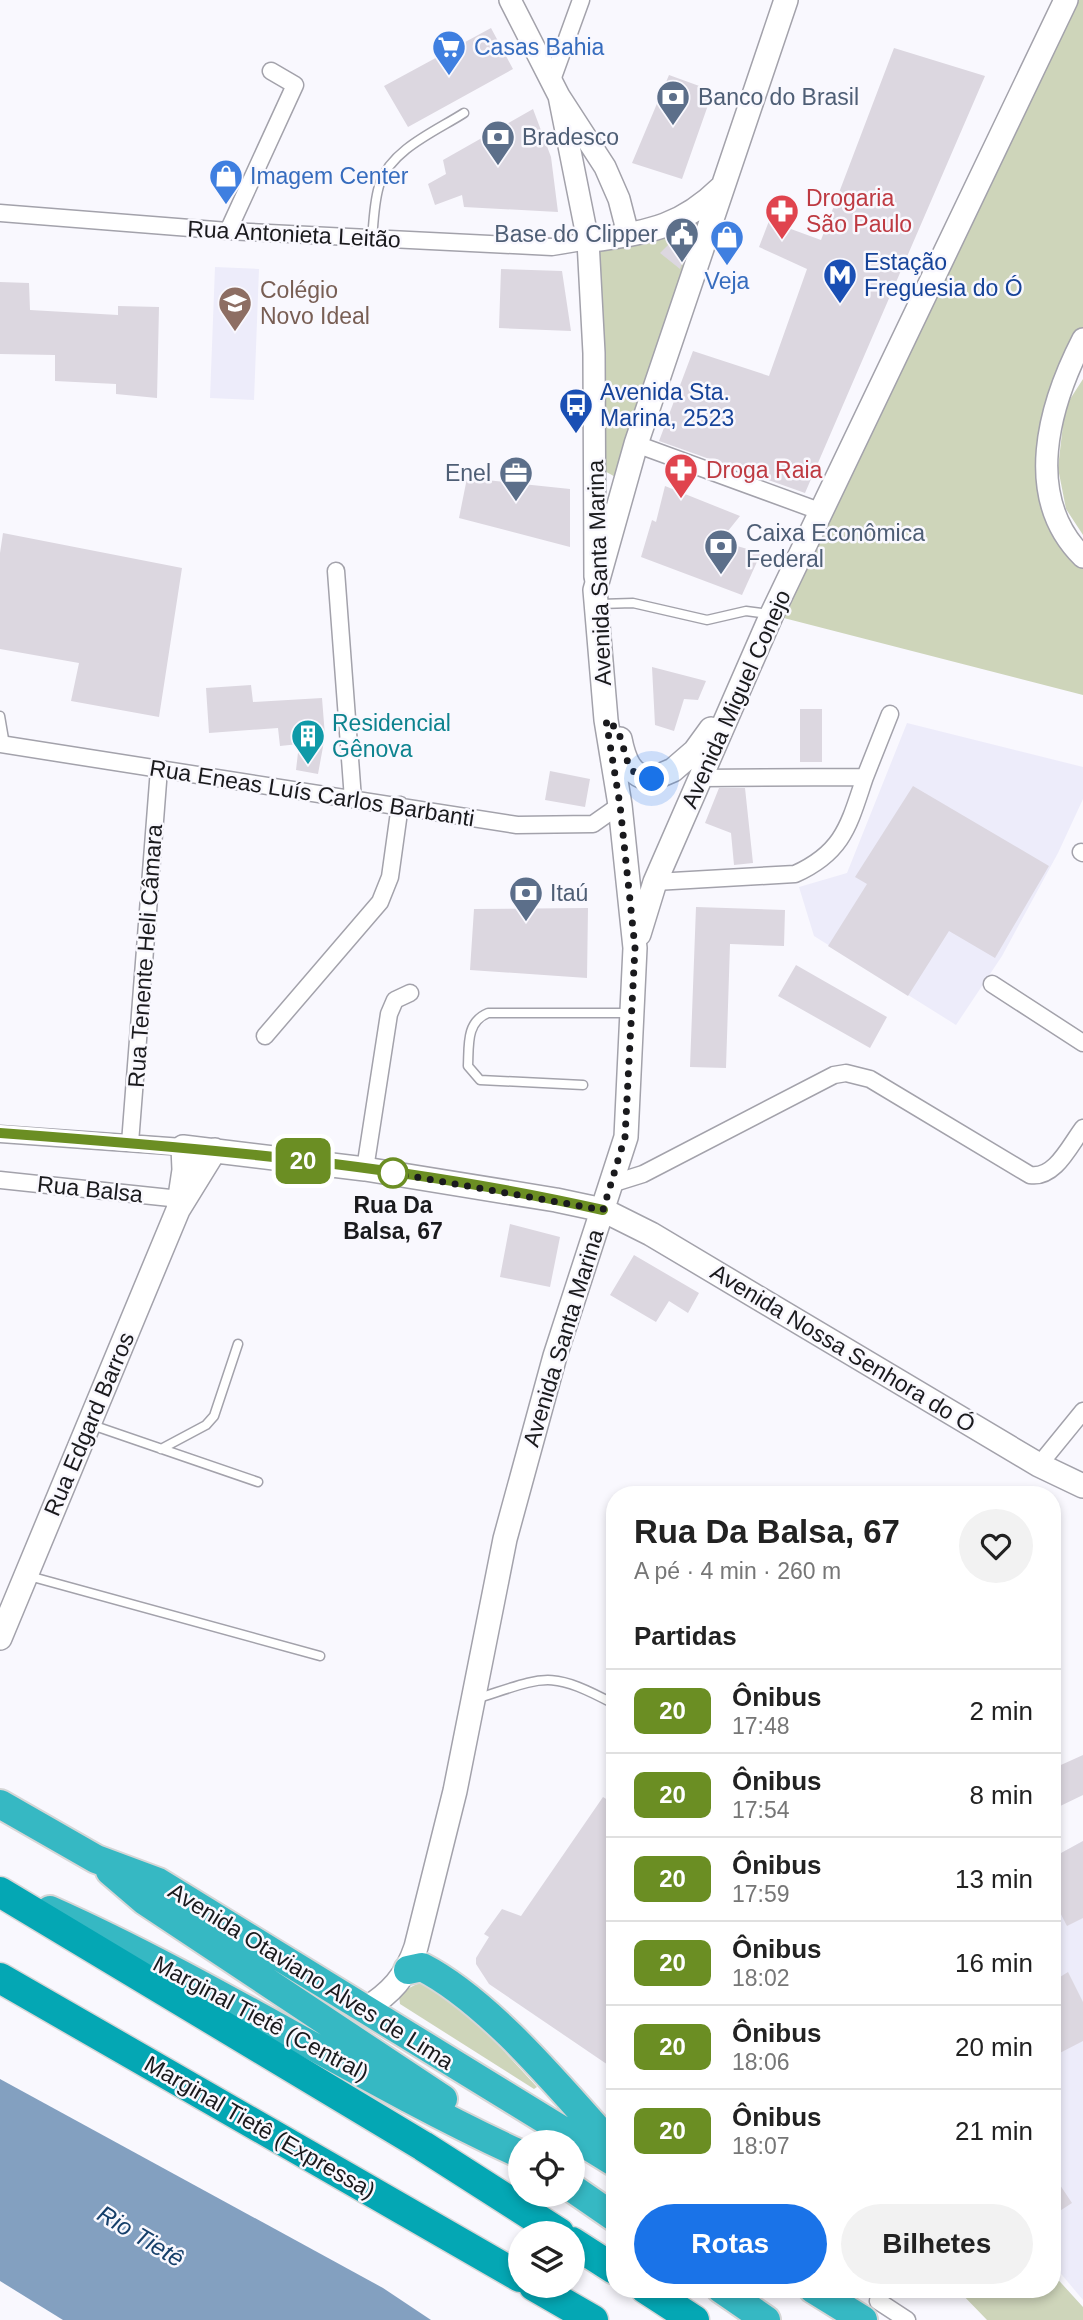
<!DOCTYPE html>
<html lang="pt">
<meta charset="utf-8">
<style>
body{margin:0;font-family:Helvetica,sans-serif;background:#f2f2f2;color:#222;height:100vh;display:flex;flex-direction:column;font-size:26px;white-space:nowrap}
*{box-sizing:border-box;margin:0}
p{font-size:23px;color:#767676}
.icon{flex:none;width:38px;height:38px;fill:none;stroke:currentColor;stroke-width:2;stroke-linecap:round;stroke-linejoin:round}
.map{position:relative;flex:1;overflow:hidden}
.details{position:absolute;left:606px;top:1486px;width:455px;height:812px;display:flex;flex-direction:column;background:#fff;border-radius:28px;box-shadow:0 4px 10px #0003}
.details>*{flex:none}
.badge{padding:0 14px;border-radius:10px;font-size:24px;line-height:46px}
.buttons{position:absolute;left:508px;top:2130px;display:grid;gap:14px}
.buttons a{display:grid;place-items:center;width:77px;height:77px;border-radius:50%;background:#fff;box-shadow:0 4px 10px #0003;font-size:35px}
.you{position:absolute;width:35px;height:35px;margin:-18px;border:5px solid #fff;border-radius:50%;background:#1a73e8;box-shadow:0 0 0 10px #1a73e833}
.map>.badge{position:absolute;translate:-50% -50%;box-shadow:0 0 0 4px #fff}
h2{padding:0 28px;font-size:26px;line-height:63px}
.round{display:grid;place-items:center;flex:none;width:74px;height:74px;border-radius:37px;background:#f2f2f2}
.summary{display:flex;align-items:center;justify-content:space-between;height:119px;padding:0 28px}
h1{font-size:33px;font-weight:700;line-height:52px}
.action{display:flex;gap:14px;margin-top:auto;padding:14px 28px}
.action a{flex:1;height:80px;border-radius:42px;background:#1a73e8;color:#fff;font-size:28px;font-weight:700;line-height:80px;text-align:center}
.action a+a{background:#f2f2f2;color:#222}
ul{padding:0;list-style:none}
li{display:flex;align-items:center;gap:21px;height:84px;padding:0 28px;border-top:2px solid #e0e0e0}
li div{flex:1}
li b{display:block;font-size:26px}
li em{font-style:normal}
li .badge{min-width:77px;font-weight:700;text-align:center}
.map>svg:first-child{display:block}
.built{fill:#edecfa}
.green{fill:#ced5ba}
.water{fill:#83a0c0}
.building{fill:#dcd7e0}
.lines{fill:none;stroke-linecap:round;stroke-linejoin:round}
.service-casing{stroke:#a3a2ab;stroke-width:11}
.minor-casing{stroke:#a3a2ab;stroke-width:19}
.tertiary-casing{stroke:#a3a2ab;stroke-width:24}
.secondary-casing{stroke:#a3a2ab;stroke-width:26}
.trunk-casing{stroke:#d6d6d6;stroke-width:32}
.motorway-casing{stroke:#d6d6d6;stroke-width:33}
.service{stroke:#fff;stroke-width:8}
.minor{stroke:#fff;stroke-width:16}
.tertiary{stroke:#fff;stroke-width:21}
.secondary{stroke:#fff;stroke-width:23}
.trunk{stroke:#36b8c3;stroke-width:28}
.motorway{stroke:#04a7b4;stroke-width:30}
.line-casing{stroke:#fff;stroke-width:16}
.line{stroke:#6b8e23;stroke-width:10}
.walk{stroke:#1a1a1d;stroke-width:7;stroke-dasharray:0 12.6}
.stop-dot{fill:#fff;stroke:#6b8e23;stroke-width:3.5}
.labels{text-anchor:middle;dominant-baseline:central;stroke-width:5;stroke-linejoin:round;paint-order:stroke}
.shop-label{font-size:23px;fill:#366cbe;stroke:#f9f8fe;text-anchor:start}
.service-label{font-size:23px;fill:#4e5e75;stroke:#f9f8fe;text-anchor:start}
.health-label{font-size:23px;fill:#be3a42;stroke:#f9f8fe;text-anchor:start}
.street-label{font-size:23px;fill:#1a1a1d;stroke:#f9f8fe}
.transit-label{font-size:23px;fill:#164399;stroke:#f9f8fe;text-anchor:start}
.education-label{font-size:23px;fill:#785e54;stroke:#f9f8fe;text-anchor:start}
.culture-label{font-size:23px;fill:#0d838f;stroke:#f9f8fe;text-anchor:start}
.stop-label{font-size:23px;font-weight:bold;fill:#1a1a1d;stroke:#f9f8fe}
.water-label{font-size:24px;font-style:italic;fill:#153f6a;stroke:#f9f8fe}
</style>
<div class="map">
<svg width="1083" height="2320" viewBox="0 0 1083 2320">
<rect width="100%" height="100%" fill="#f9f8fe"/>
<path class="built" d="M215 267 259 269 254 400 210 398Z
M907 723 1083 767V799L1058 853 1002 956 956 1025 814 936 799 887 847 873Z
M1083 1841V2300L1052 2263V1858Z"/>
<path class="green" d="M1076 0H1083V339L1064 375 1048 494 1083 556V695L776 616Z
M721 188 619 479 594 465 588 241 628 234Z
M1083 379V535L1066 509 1058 468 1065 407Z
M428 1982 457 2000 537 2087 534 2089 400 2004 399 1996C408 1988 415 1983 428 1982Z
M1052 2273 1083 2307V2320H987L957 2289H1052Z"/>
<path class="water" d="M0 2079 383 2288 431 2320H63L0 2281Z"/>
<path class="building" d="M491 28 513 69 408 127 384 86Z
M894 48 985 76 805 493 659 441 693 351 769 376 807 269 759 247 769 221 821 240Z
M669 75 713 91 682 179 632 163Z
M533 109 551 157 558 212 464 207 462 195 435 205 428 184 446 174 443 160Z
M673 240 690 241 680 269 660 253Z
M501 269 562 271 571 331 499 328Z
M0 282 29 283 30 310 118 315V306L159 307 157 398 116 394V384L55 381V355L0 354Z
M467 478 570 489V547L459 518Z
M665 486 740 516 720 541 761 553 742 595 641 557 652 520 656 522Z
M3 533 182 568 159 717 71 701 79 663 0 649V553Z
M652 667 706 681 698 700 684 699 674 731 655 725Z
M251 685 253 702 322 698 325 736 318 774 296 770 299 744 280 746 278 728 209 733 206 688Z
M800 709H822V762H800Z
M550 771 590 779 585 807 545 800Z
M913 786 1049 866 995 958 949 931 908 996 828 946 867 884 855 877Z
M719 788H745L753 863 734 865 731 833 705 823Z
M696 907 785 910 784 946 730 944 726 1068 690 1067Z
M588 908 587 978 470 970 474 909Z
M796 965 887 1017 870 1048 778 996Z
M510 1224 560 1237 550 1287 500 1277Z
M634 1255 699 1293 688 1313 669 1301 656 1322 610 1295Z
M1083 1755V1795L1052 1810V1769Z
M603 1797 614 1804V2069L489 1984 476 1964V1958L489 1937 484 1934 502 1909 521 1916Z
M1083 1841V1918L1067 1926 1052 1897V1858Z
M1068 1972 1083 2002V2041L1052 2057V1982Z
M1052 2173 1072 2203 1052 2216Z"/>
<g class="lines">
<g class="service-casing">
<path id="service" d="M372 238C374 220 374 200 380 183 392 149 436 131 464 113
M600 604 633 603 707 620 746 611 769 614
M0 716 5 745
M583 1085 480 1080 468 1066C469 1045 466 1022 488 1013H630
M92 1425 258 1482
M161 1449 206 1425 214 1416 238 1344
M29 1576 320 1656
M476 1699C545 1677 548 1669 614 1704"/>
</g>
<g class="minor-casing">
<path id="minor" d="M552 80 581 0
M0 213 228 231 552 247 588 241
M228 231 295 85 271 71
M636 444 822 512
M336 571 353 799
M0 744 517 825 593 824 620 805
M865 777 890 714
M1081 852 1083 853
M655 882 795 874C844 852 849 824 865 777L700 778
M992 984 1083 1043
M265 1036 380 902 390 877 400 805
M0 1134 183 1147
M130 1143 159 769
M365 1169 389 1014 395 1000 410 993
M0 1180 180 1199
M611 1184 643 1174 834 1075 846 1073 870 1079 1030 1175C1055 1179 1070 1145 1083 1128
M1039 1465 1083 1411
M878 2301 907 2320"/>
</g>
<g class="tertiary-casing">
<path id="tertiary" d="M510 0 559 96 605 167 619 199 628 234
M559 96 588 241 594 353 595 577
M1083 339C1049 405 1022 497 1083 557"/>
</g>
<g class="secondary-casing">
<path id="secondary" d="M588 241C645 232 678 230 721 188
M620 739C624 759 630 777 652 779L673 770 695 751 711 729
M639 934 655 882 772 614 1066 0
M178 1210 184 1170 183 1147 365 1169 556 1200 603 1210 651 1234 1039 1465 1083 1486
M0 1638 178 1210 215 1150
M364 2010C391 1993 406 1977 416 1947L455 1791 505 1539 555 1356 626 1137 635 948 620 805 606 720 595 590 636 444 786 0"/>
</g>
<g class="trunk-casing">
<path id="trunk" d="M0 1804 96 1859 158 1882 614 2162
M110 1871 145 1901 443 2099
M50 1910C212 1982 360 2080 520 2154
M408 1970 422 1967C490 2002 562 2090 614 2148
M572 2188 614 2217
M721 2289 766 2320
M813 2289 863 2320"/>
</g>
<g class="motorway-casing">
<path id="motorway" d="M0 1892 423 2146 559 2233
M0 1978 520 2277
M572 2242 614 2269
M534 2286 593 2320
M646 2289 694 2320"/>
</g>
<use href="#service" class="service"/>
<use href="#minor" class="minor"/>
<use href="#tertiary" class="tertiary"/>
<use href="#secondary" class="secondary"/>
<use href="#trunk" class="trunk"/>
<use href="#motorway" class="motorway"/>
</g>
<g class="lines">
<g class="line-casing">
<path id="line" d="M0 1133C202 1148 405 1165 603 1210"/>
</g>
<use href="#line" class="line"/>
<path class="walk" d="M393 1173 603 1210 625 1137 635 948 620 805 606 720C610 723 616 727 618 732 628 753 623 776 652 779"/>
</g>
<defs>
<g id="supermarket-pin" transform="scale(1.75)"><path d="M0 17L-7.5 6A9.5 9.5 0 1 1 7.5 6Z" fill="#3f7fe0" stroke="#f9f8fe"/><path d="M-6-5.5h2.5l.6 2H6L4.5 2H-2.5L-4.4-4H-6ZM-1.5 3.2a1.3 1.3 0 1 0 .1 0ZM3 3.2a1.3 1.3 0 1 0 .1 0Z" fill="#fff"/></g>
<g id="bank-pin" transform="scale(1.75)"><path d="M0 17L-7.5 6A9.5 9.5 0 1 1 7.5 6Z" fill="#5c6f8a" stroke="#f9f8fe"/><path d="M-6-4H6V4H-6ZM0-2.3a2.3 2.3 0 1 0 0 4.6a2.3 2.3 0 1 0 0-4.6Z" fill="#fff"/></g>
<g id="shop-pin" transform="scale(1.75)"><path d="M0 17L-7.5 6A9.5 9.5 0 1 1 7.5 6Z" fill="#3f7fe0" stroke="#f9f8fe"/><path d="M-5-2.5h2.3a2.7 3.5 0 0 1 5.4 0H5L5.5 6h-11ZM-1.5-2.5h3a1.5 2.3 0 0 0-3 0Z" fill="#fff"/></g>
<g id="pharmacy-pin" transform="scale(1.75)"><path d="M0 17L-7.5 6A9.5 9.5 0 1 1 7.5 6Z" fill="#e0444e" stroke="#f9f8fe"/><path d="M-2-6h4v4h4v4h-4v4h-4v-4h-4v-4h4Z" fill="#fff"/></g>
<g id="civic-pin" transform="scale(1.75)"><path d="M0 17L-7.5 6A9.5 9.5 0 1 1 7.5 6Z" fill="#5c6f8a" stroke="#f9f8fe"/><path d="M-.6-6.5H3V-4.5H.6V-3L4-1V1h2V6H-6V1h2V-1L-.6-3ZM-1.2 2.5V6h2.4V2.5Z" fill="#fff"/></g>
<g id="metro-pin" transform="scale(1.75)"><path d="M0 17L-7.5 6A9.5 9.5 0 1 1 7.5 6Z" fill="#1a4fb4" stroke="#f9f8fe"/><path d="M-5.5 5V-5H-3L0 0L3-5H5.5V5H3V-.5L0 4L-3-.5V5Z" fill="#fff"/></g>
<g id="school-pin" transform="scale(1.75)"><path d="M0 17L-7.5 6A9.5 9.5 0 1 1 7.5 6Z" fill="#8d6e63" stroke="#f9f8fe"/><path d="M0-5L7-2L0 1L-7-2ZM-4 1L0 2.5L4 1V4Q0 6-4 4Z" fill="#fff"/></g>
<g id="bus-pin" transform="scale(1.75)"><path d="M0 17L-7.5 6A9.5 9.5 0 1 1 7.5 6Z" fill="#1a4fb4" stroke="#f9f8fe"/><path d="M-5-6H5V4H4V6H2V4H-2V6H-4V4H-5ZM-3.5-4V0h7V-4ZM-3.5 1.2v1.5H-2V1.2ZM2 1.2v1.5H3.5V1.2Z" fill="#fff"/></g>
<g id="office-pin" transform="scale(1.75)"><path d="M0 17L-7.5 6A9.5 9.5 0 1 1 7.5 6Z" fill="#5c6f8a" stroke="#f9f8fe"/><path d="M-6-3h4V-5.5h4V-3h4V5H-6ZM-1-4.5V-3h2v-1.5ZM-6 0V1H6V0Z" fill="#fff"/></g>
<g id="building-pin" transform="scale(1.75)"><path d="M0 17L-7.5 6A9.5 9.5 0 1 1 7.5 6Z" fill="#0f9aa8" stroke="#f9f8fe"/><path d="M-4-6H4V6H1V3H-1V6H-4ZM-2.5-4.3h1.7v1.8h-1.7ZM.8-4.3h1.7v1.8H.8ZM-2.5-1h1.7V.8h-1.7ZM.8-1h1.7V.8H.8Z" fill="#fff"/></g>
</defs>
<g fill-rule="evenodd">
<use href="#supermarket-pin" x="449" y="47"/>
<use href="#bank-pin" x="673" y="97"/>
<use href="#bank-pin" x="498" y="137"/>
<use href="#shop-pin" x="226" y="176"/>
<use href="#pharmacy-pin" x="782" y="211"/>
<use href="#civic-pin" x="682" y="234"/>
<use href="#shop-pin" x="727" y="237"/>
<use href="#metro-pin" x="840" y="275"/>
<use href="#school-pin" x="235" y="303"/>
<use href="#bus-pin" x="576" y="405"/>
<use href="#pharmacy-pin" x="681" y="470"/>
<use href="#office-pin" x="516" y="473"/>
<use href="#bank-pin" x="721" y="546"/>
<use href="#building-pin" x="308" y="736"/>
<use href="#bank-pin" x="526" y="893"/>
</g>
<circle class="stop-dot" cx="393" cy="1173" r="14"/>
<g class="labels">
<g class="shop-label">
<text x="474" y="47">Casas Bahia</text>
<text x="250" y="176">Imagem Center</text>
<text x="727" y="281" text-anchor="middle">Veja</text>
</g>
<g class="service-label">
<text x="698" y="97">Banco do Brasil</text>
<text x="522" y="137">Bradesco</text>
<text x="658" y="234" text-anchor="end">Base do Clipper</text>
<text x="491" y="473" text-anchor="end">Enel</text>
<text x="746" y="533">Caixa Econômica<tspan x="746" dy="26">Federal</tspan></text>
<text x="550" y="893">Itaú</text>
</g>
<g class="health-label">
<text x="806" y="198">Drogaria<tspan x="806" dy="26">São Paulo</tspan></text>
<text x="706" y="470">Droga Raia</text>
</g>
<g class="street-label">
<text transform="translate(294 234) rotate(3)">Rua Antonieta Leitão</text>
<text transform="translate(599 573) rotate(-92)">Avenida Santa Marina</text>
<text transform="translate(736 699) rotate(-66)">Avenida Miguel Conejo</text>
<text transform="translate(312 793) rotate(9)">Rua Eneas Luís Carlos Barbanti</text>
<text transform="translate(145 956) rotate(-86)">Rua Tenente Heli Câmara</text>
<text transform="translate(90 1189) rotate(6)">Rua Balsa</text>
<text transform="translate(563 1338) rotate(-73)">Avenida Santa Marina</text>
<text transform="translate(843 1348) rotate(31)">Avenida Nossa Senhora do Ó</text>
<text transform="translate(89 1424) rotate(-67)">Rua Edgard Barros</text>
<text transform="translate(311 1976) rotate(32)">Avenida Otaviano Alves de Lima</text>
<text transform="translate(261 2018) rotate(28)">Marginal Tietê (Central)</text>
<text transform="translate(260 2127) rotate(30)">Marginal Tietê (Expressa)</text>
</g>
<g class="transit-label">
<text x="864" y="262">Estação<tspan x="864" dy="26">Freguesia do Ó</tspan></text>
<text x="600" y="392">Avenida Sta.<tspan x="600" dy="26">Marina, 2523</tspan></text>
</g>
<g class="education-label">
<text x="260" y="290">Colégio<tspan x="260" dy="26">Novo Ideal</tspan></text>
</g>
<g class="culture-label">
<text x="332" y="723">Residencial<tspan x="332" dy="26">Gênova</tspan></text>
</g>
<g class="stop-label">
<text x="393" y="1205">Rua Da<tspan x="393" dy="26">Balsa, 67</tspan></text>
</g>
<g class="water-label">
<text transform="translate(141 2236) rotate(31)">Rio Tietê</text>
</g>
</g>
</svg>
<div class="buttons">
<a><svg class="icon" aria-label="locate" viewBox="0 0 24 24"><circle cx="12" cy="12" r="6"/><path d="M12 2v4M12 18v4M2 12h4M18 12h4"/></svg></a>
<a><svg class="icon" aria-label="layers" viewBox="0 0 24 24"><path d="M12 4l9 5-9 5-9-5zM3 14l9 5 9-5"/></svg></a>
</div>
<div class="you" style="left:652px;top:779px"></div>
<b class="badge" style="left:303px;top:1161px;background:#6b8e23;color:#fff">20</b>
<section class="details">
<div class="summary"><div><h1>Rua Da Balsa, 67</h1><p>A pé · 4 min · 260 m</p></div><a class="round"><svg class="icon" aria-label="heart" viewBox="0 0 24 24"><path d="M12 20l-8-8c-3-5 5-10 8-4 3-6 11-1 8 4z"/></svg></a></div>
<h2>Partidas</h2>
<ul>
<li><span class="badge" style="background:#6b8e23;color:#fff">20</span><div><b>Ônibus</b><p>17:48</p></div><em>2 min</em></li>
<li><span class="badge" style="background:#6b8e23;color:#fff">20</span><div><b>Ônibus</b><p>17:54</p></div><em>8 min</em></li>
<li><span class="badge" style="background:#6b8e23;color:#fff">20</span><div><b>Ônibus</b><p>17:59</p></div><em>13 min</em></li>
<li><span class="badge" style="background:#6b8e23;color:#fff">20</span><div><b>Ônibus</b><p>18:02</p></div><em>16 min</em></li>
<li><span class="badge" style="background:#6b8e23;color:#fff">20</span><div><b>Ônibus</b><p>18:06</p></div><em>20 min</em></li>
<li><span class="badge" style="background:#6b8e23;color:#fff">20</span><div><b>Ônibus</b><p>18:07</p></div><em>21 min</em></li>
</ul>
<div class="action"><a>Rotas</a><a>Bilhetes</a></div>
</section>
</div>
